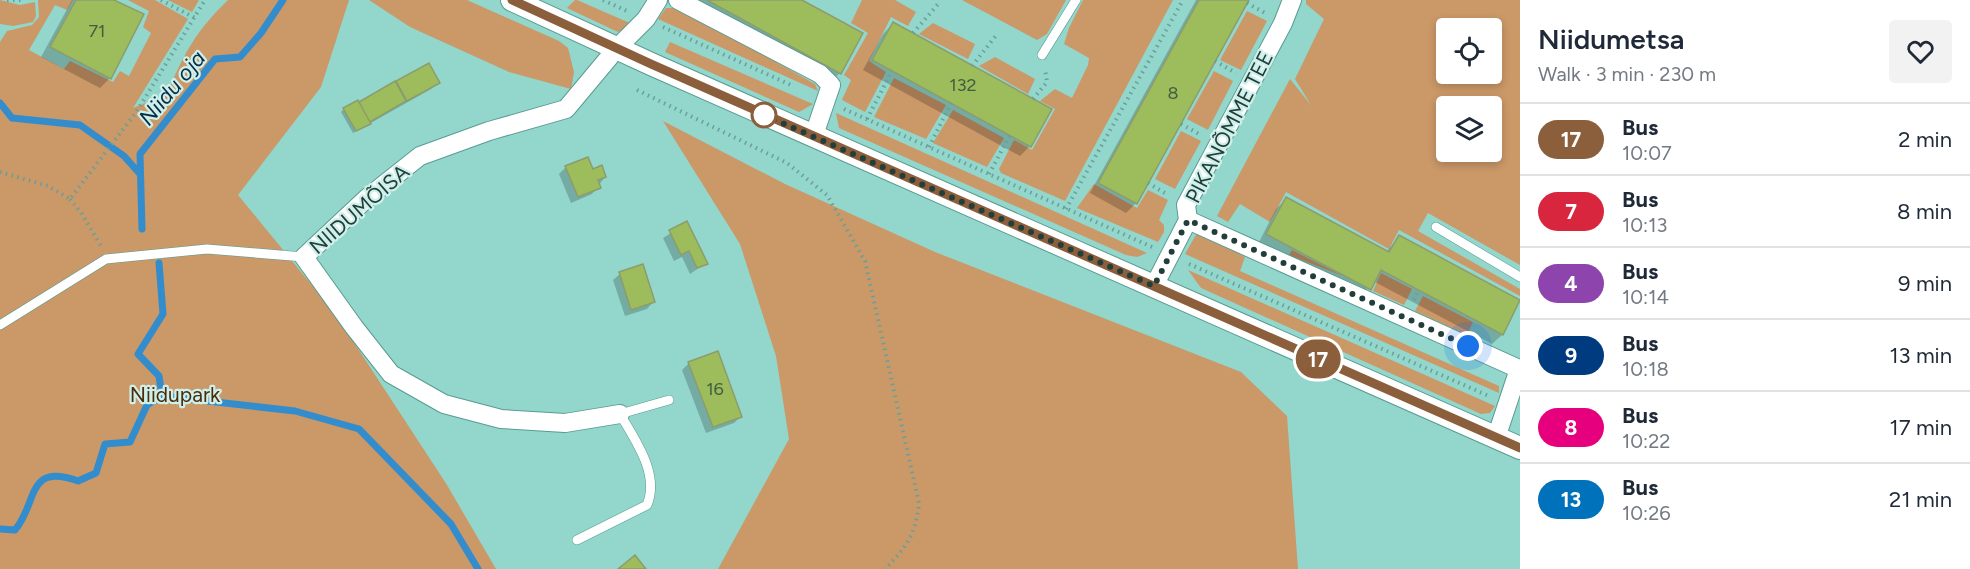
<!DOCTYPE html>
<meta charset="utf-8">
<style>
body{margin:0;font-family:Figtree,sans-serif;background:#f2f2f3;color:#1f2937;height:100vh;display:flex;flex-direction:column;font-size:22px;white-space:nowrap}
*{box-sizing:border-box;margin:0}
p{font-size:20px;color:#747a83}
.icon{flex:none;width:33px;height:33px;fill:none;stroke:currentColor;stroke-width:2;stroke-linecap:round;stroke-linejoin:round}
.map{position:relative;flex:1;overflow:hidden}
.side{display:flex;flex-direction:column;background:#fff;width:450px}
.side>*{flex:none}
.badge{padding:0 12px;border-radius:20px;font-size:21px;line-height:39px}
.controls{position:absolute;left:1436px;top:18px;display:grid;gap:12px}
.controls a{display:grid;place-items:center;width:66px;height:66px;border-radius:6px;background:#fff;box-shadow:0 3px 9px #0003;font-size:30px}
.you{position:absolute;width:30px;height:30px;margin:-15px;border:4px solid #fff;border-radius:50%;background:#1a73e8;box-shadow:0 0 0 9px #1a73e833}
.map>.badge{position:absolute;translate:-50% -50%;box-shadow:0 0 0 3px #fff}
.round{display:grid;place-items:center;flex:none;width:63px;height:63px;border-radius:6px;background:#f2f2f3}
.headline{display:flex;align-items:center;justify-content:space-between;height:102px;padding:0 18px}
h1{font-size:28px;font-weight:600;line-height:45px}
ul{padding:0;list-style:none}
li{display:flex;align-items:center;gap:18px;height:72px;padding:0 18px;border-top:2px solid #e0e1e3}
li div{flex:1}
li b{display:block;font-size:22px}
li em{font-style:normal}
li .badge{min-width:66px;font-weight:700;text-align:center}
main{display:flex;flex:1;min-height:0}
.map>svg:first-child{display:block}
.green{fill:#cb9868;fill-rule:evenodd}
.shadow{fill:#0003}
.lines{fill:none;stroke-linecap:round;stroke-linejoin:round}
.stream{stroke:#338dcd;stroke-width:7}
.building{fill:#9dbc5b;stroke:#8c9d6d;stroke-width:1.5}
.service-casing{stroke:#589c92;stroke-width:10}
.minor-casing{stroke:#589c92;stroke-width:20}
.tertiary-casing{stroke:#589c92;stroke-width:24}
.path{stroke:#6a9f98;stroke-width:4;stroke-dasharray:1.5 4.5;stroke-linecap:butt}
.service{stroke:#fff;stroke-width:9}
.minor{stroke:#fff;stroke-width:18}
.tertiary{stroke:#fff;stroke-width:22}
.line-casing{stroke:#fff;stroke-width:14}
.line{stroke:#8b5e3c;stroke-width:9}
.walk{stroke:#223e3a;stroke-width:6;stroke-dasharray:0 10.8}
.stop-dot{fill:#fff;stroke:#8b5e3c;stroke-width:3}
.labels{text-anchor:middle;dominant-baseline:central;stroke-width:4.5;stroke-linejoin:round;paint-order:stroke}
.number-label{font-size:18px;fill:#415e42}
.street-label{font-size:21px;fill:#223e3a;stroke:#cff0ea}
.park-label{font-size:21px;fill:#4b2d0c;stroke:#cff0ea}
.water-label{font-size:22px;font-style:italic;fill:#072d47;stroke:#cff0ea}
</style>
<main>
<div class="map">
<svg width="1520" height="569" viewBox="0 0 1520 569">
<rect width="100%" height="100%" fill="#92d6cc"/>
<path class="green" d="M0 0 20 5 35 2 36 16 33 22 13 26 0 24Z
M38 0H73L67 10 55 5 29 50 64 69 70 61 113 82 120 71 129 76 151 33 143 27 149 11 128 0H155L188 19 133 108 167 94C184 53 196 31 228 0H349L321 87 238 195 334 312 447 485 496 569H0V42L7 31 32 25 39 17Z
M168 0H199L192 12Z
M369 0H467L559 41 568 48 574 72 571 89 509 72 410 27Z
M575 0H577L632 24 618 32 567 8Z
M862 0H895L916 12 908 26 891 17 869 61 886 72 865 112 842 100 851 80 844 75 868 33 851 23Z
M962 0H1066L1047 34 1037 40Z
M1083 0H1173L1065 201 1001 173 999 169 1014 140 1032 150 1055 109 1040 101 1055 89 1072 98 1088 65 1089 58 1064 44 1069 28Z
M1306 0H1520V265L1428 213 1418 231 1520 289V296L1399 230 1389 249 1286 192 1270 222 1240 204 1228 222 1217 216 1290 79 1311 105 1295 79 1324 19 1306 4ZM1491 28V74H1446V28ZM1491 106V152H1446V106Z
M666 8H680L815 84 818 91 658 19Z
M1247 11 1267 21 1241 70 1220 60Z
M933 23 975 44 968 59 919 34Z
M670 42 813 104 799 112 665 52Z
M995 57 1035 79 1028 94 979 66Z
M1214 71 1233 81 1208 130 1187 119Z
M894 78 946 105 926 139 874 117Z
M953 110 1004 138 987 167 933 143Z
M836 113 1147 253 1137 257 1126 255 839 128Z
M663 121 785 184 935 252 1241 372 1287 416 1298 569H718L789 439 776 356 740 244Z
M1181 131 1201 141 1175 189 1155 179Z
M1094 184 1137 208 1148 190 1168 200 1159 220 1164 225V232L1158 242 1077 208Z
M1197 233 1205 234 1245 257 1240 271 1499 386V393L1185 254Z
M1292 250 1343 276 1289 255Z
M1188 270 1495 406 1490 413 1481 414 1201 288Z
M1381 273 1412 289 1404 305 1373 291Z
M1423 296 1473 322 1467 335 1415 311Z"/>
<path class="shadow" d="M72 0H111L110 78 100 88 41 57Z
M679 0H799L840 73 830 82Z
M1196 0H1247L1136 203 1126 213 1090 193Z
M893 24 1030 146 1020 156 863 70 883 34Z
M428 65 438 82 431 89 353 133 341 112 344 109Z
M566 167 592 171 605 177 592 194 571 203 559 174Z
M1286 199 1386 252 1399 237 1519 301 1502 335 1492 344 1373 281 1360 299 1258 244 1276 209Z
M687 223 706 263 690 274 682 257 674 261 663 238Z
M620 274 653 302 647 309 625 316 613 280Z
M689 363 741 416 734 423 706 433 682 370Z"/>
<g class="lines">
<path class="stream" d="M0 103 12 118 80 125 124 156 140 174
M142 229 140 154 215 59 240 57 261 33 283 0
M162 396 295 411 359 429 451 524 478 569
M0 529 15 530C38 503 26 462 78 481L96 473 105 444 130 442 147 405 162 396 159 376 138 354 163 314 159 263"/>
</g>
<path class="building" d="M76 0H114L144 14 111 79 50 47Z
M707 0H802L863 33 841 74Z
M1199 0H1249L1137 204 1098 183Z
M893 22 1052 109 1031 147 872 60Z
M429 63 440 83 407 101 396 81Z
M395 81 406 101 370 122 359 102Z
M358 100 371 124 356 131 343 108Z
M588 157 593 169 602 165 606 177 598 180 601 188 578 197 565 166Z
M1286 197 1389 252 1399 235 1520 300 1503 335 1381 270 1371 290 1266 234Z
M687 221 708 264 697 268 689 251 681 255 669 230Z
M643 264 655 302 631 310 619 272Z
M718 351 742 417 713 427 688 362Z
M635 555 646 569H618Z"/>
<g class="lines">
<g class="service-casing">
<path id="service" d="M1042 55 1076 0
M1436 227 1520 277
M0 325 106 259 207 249 304 257
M577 540 647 505C660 474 635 440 620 414L669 400"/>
</g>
<g class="minor-casing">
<path id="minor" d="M678 0 820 74 831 85 814 135
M1188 220 1519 369 1496 438
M1154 286 1188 220 1186 205 1283 23 1292 0
M620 414 565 423 501 419 444 404 391 374 354 327 304 257 367 198 420 156 489 131 566 109 617 48 646 19 658 0"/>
</g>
<g class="tertiary-casing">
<path id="tertiary" d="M512 0 651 64 1520 448"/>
</g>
<path class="path" d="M7 0H25
M161 0 195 18
M603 0 627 11
M1247 3 1265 13
M663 27 791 85
M913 33 939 3
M1215 61 1236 73
M972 66 998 33
M637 90 787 163 827 195 865 261 919 503C916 534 906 548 885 569
M1033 99 1047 82 1045 69
M844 109 1152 247
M867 119 892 71
M1181 124 1201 135
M929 147 951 103
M0 172 48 186 70 199 137 111 205 0
M989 174 1010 135
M1148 183 1168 195
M70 199 82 214 101 246
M1066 209 1183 0
M1189 264 1489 396
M1414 300 1419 290"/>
<use href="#service" class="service"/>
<use href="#minor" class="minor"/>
<use href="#tertiary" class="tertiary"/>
</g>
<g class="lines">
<g class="line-casing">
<path id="line" d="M512 0 651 64 1520 448"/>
</g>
<use href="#line" class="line"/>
<path class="walk" d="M764 115 1154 286 1188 220 1468 346"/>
</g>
<circle class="stop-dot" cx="764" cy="115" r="12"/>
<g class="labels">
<g class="number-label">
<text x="97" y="31">71</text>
<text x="963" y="85">132</text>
<text x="1173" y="93">8</text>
<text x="715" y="389">16</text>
</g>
<g class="street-label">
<text transform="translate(1229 127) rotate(-63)">PIKANÕMME TEE</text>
<text transform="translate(359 209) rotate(-41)">NIIDUMÕISA</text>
</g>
<g class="park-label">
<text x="175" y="394">Niidupark</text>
</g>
<g class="water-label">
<text transform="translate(172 88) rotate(-50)">Niidu oja</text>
</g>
</g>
</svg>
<div class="controls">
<a><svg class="icon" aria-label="locate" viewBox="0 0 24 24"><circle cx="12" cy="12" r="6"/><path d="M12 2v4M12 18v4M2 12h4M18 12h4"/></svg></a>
<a><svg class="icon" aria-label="layers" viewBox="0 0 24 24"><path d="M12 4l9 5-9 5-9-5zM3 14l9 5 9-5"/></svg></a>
</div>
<div class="you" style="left:1468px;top:346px"></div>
<b class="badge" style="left:1318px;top:359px;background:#8b5e3c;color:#fff">17</b>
</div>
<section class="side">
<div class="headline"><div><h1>Niidumetsa</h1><p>Walk · 3 min · 230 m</p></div><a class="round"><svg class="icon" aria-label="heart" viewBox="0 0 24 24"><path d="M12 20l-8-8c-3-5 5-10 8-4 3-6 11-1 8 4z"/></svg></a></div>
<ul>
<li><span class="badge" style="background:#8b5e3c;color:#fff">17</span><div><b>Bus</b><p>10:07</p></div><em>2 min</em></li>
<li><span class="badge" style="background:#d7263d;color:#fff">7</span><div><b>Bus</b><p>10:13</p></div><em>8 min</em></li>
<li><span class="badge" style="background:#8e44ad;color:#fff">4</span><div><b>Bus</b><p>10:14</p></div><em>9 min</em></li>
<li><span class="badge" style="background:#003b80;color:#fff">9</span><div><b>Bus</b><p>10:18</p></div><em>13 min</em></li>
<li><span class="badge" style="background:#e6007e;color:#fff">8</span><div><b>Bus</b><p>10:22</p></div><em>17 min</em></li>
<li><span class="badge" style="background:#0072bc;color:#fff">13</span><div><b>Bus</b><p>10:26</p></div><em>21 min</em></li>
</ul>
</section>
</main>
